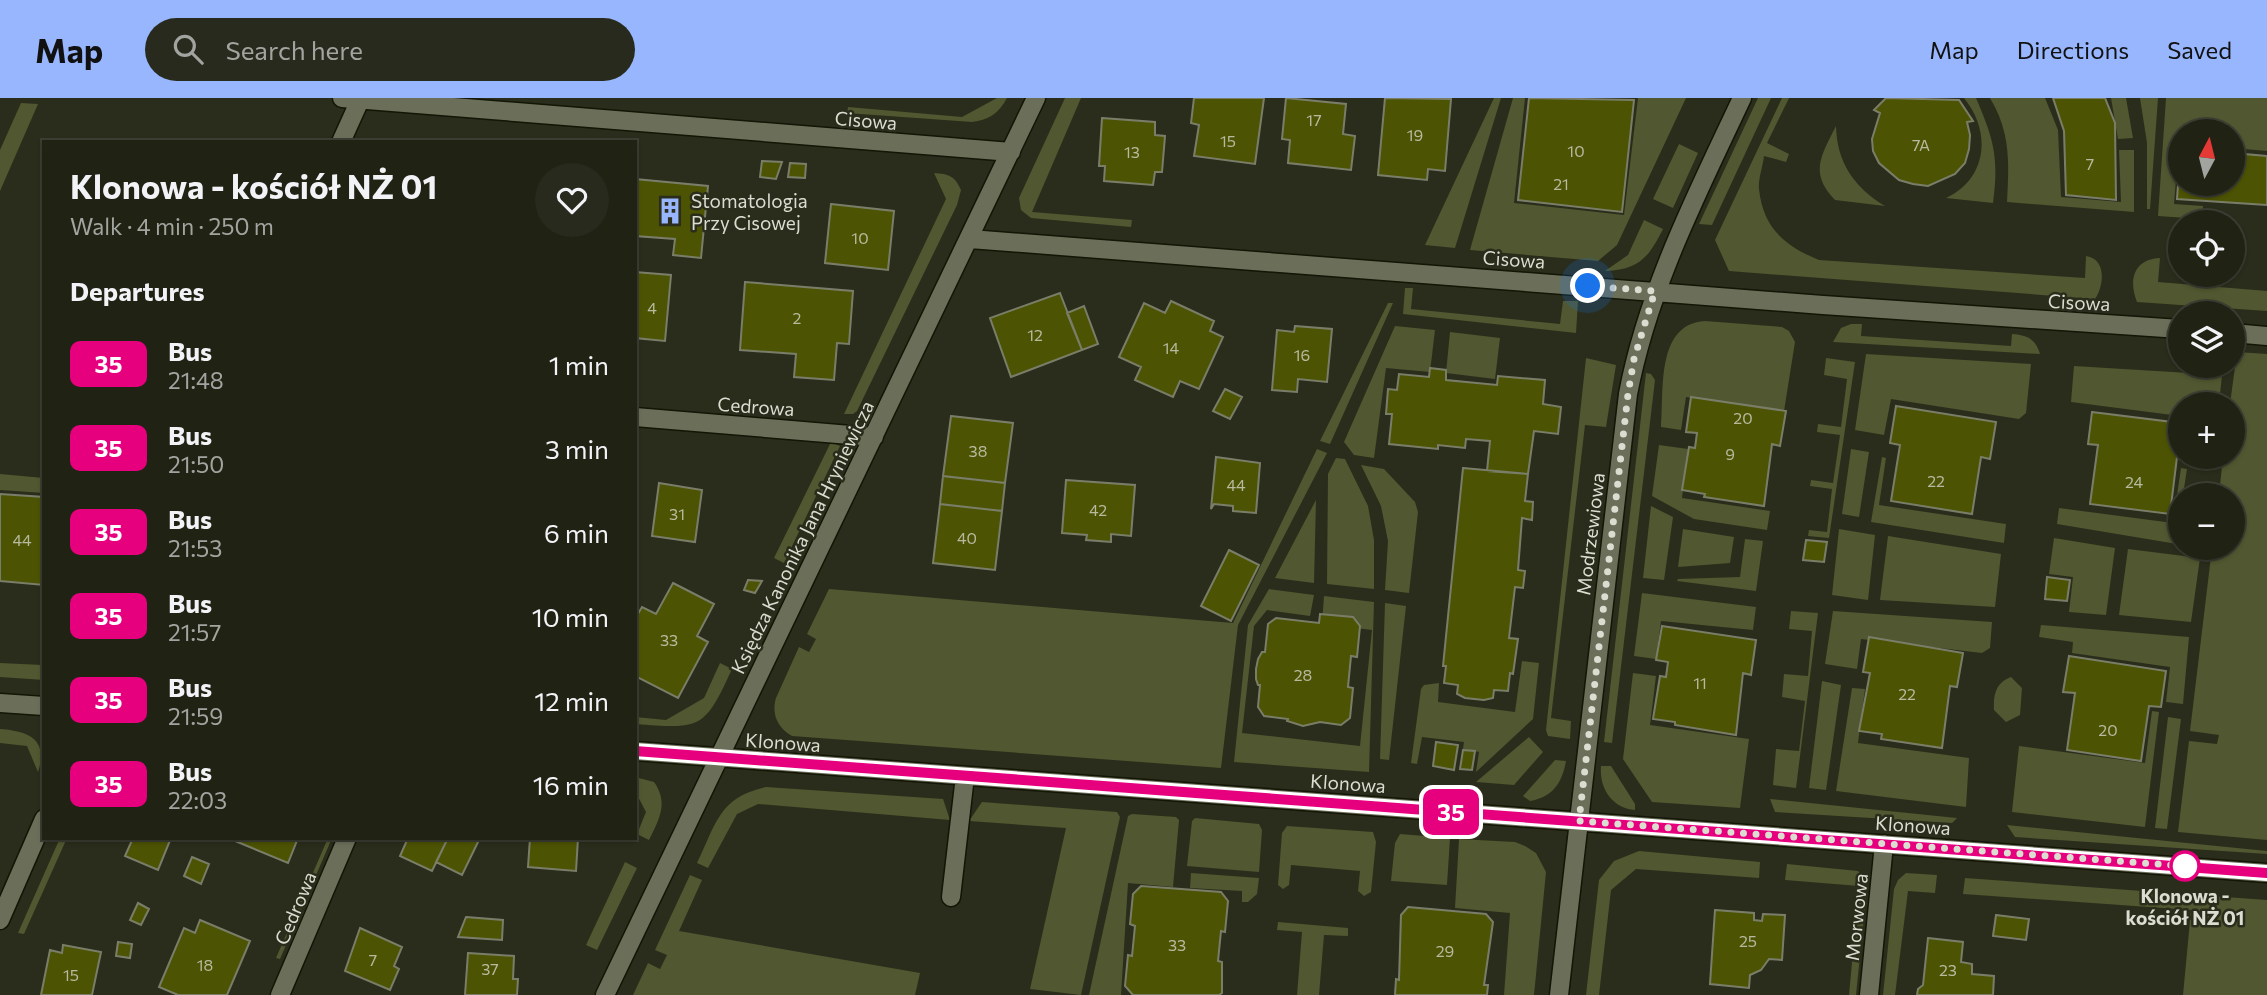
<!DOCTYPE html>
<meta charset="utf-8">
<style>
body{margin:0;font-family:Commissioner,sans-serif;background:#282a1d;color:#f1f3f6;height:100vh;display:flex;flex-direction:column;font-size:26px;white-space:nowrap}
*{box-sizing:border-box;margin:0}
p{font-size:23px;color:#a2a4a0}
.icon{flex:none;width:38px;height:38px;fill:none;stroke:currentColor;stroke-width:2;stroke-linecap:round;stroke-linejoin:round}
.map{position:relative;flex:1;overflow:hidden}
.details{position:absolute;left:42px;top:42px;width:595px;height:700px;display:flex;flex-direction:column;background:#202214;border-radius:0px;box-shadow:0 2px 5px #0004,0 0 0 2px #3d3f34}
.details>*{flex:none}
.badge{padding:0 14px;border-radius:10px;font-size:24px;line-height:46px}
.needle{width:46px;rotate:7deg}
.fabs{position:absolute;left:2168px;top:21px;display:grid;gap:14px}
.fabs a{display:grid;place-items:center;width:77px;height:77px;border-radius:50%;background:#202214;box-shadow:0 2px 5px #0004,0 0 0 2px #3d3f34;font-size:35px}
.you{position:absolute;width:35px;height:35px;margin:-18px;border:5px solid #fff;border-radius:50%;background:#1a73e8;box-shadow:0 0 0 10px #1a73e833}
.map>.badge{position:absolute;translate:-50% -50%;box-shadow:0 0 0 4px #fff}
h2{padding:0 28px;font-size:26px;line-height:63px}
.round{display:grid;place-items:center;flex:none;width:74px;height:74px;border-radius:37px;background:#282a1d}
.head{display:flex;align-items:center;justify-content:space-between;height:119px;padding:0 28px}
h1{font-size:33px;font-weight:700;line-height:52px}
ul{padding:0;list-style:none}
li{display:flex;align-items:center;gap:21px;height:84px;padding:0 28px}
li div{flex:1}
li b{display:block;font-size:26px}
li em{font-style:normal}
li .badge{min-width:77px;font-weight:700;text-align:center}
header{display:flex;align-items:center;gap:42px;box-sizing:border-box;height:98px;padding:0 35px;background:#97b6fd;color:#111}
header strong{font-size:33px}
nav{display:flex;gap:38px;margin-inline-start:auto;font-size:24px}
.search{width:490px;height:63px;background:#282a1d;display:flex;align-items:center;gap:18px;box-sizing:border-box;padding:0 24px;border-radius:38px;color:#a2a4a0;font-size:26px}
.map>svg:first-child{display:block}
.green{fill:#515730}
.building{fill:#4c5303;stroke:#7a7e69;stroke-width:2}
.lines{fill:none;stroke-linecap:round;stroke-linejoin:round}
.minor-casing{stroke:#131505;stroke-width:21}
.minor{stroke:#6b6f5a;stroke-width:18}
.line-casing{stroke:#fff;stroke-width:16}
.line{stroke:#e6007e;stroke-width:10}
.walk{stroke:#dbddd1;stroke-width:7;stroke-dasharray:0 12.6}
.stop-dot{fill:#fff;stroke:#e6007e;stroke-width:3.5}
.labels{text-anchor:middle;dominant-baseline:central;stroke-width:5;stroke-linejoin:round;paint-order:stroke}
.number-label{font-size:16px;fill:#b7ba9e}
.street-label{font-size:19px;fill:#dbddd1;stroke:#2a2d1b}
.poi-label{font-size:19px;fill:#dbddd1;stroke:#2a2d1b;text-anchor:start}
.stop-label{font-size:19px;font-weight:bold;fill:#dbddd1;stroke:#2a2d1b}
</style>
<header>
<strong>Map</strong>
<div class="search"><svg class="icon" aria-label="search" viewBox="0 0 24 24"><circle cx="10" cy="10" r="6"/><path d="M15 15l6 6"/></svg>Search here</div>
<nav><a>Map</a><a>Directions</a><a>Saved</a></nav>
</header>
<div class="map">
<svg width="2267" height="897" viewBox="0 0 2267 897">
<rect width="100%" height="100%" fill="#2a2d1b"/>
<path class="green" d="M997 0H1007C999 15 989 22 972 24L847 15 848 9 962 19Z
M1065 0H1081L1032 114 1132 122 1131 129 1031 120 1021 112 1019 100Z
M1494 0H1501L1455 150 1425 147Z
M1513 0H1525L1514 105 1624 117 1638 0H1686L1617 147 1598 163 1470 152Z
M1758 0H1771L1712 127 1699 126Z
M1782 0H1789L1767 45 1789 56 1786 64 1764 58C1763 68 1758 81 1759 91 1763 130 1785 148 1819 162L2085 180 2086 158C2107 161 2104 188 2095 201L1729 173 1715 142Z
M1964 0H1976C1994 42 1999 59 1993 105L1946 100C1987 81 1992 34 1964 0Z
M1990 0H2045L2058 32 2061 99 2121 104 2119 52H2134V114L2007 104C2009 65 2011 35 1990 0Z
M2111 0H2126L2133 40 2118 41Z
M2140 0H2158L2150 111H2147V45Z
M2166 0H2267V53L2233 50V33H2180L2174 106 2203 108 2202 121 2158 118Z
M21 5 38 6 0 93V52Z
M1836 28C1837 65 1854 89 1885 108L1835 102C1809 75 1821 58 1836 28Z
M1679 46 1698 55 1673 110 1653 101Z
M934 75C949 76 955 78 961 92L957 107 857 313 853 316H844L946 101Z
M1644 122 1663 131C1649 159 1639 172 1605 173L1628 157Z
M2160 160 2158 184 2267 193V213L2137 204C2128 182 2134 161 2160 160Z
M1405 190H1413L1411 211 1560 226 1563 203H1578L1576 235 1403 216Z
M1388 205H1393L1330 346 1320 343Z
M1705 223 1782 229 1789 233 1795 244 1784 313 1686 299 1681 332 1661 329C1664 291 1656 226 1705 223Z
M1851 226H1862L1861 238 2011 248 2012 236C2027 237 2036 241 2040 256L1833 244 1841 230Z
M1395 228 1435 232 1430 274 1386 270 1374 360 1354 357 1344 344Z
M1450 234 1500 240 1495 281 1446 275Z
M2237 254 2267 256V742L2178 734 2189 643 2217 646 2219 637 2190 633 2212 450H2233V397H2219L2223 359H2233V306H2230Z
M1866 256 2031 266 2026 315 2019 321 1891 301 1884 337 1855 332Z
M1586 260 1616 267 1606 329 1585 327 1551 620 1571 623 1570 641 1548 638 1546 632Z
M1826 260 1855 264 1829 440 1808 438 1809 432 1827 434 1832 391 1810 388 1811 382 1833 385 1840 337 1817 334 1818 326 1841 329 1847 281 1824 277Z
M2074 268 2222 277 2219 306H2180V318L2071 304Z
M1646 275 1651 276 1655 282 1612 645 1604 644Z
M831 344 840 348 784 465 774 460Z
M1659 347 1688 351 1682 400 1770 413 1767 432 1694 421 1652 398Z
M1317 351 1327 355 1238 527 1221 670 792 638C778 630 771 616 776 600L799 549 809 554 816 541 807 536 829 491 1233 525Z
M1851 351 1869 354 1859 419 1842 416Z
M1882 359 1886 360 1879 407 2006 426 2004 445 1871 424Z
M1336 360 1345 361 1368 408 1374 442V491L1327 486 1328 376Z
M1361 367 1384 371 1415 404 1418 414 1409 495 1385 492 1388 443 1381 408Z
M2181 370 2187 371 2183 397H2180L2177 446 2057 426 2059 410 2173 425Z
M0 376 44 380V395L0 392Z
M1316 402 1314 485 1275 480Z
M1651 408 1673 419 1664 482 1643 480Z
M1683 431 1734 439 1730 465 1678 469Z
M1839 431 1875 437 1868 502 1832 497Z
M1888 438 2001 456 1995 509 1880 502Z
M2054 440 2115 450 2106 517 2069 514 2073 479 2049 476Z
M1745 441 1763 443 1756 493 1677 483 1678 481 1740 479Z
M2128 451 2200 460 2191 524 2119 517Z
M1269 491 1314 497 1310 518 1267 512 1254 528 1242 635 1360 648 1372 532 1322 526 1324 498 1374 504 1369 674 1234 664 1248 527Z
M1642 495 1756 509 1753 532 1661 523 1656 561 1634 558Z
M1385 505 1406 508 1389 662 1380 661Z
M1791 513 1818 515 1796 690 1773 687 1776 651 1799 653 1805 603 1782 599 1784 576 1808 578 1812 533 1789 531Z
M1833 513 1992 524 1990 550 1982 555 1861 541 1857 571 1825 566Z
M2041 527 2189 539 2183 606 2166 604 2170 569 2072 555 2073 544 2039 539Z
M44 554V582L0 579V565L42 567Z
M1522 563 1539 565 1533 621 1476 674 1479 654 1463 651 1464 644 1422 639 1417 666 1411 665 1421 591 1424 587 1439 585 1438 604 1515 614Z
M720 565 732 571C704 632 701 631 635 626V619L666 622 704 600Z
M1633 575 1656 578 1650 627 1749 641 1740 710 1652 704 1623 661Z
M2011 579 2022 590 2020 617 2006 624 1994 612C1993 597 1996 584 2011 579Z
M1822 583 1841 587 1826 692 1809 690Z
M1852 590 1865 591 1858 645 1969 660 1966 709 1836 693Z
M2152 613 2159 614 2145 729 2012 714 2019 648 2145 665Z
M2168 619 2181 621 2167 731 2155 730Z
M0 631C28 633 49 641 38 674L27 648 0 645Z
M1529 639 1543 654 1514 687 1476 684Z
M1555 662 1566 663C1562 685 1553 699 1530 703L1523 698Z
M1601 668H1611L1635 706V712C1612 710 1599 690 1601 668Z
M635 679 654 684C669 705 659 721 649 742L637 736 646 714 635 693Z
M766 689 943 701 950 722 758 706 737 716 708 770 697 765C716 726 719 699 766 689Z
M1770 701 1957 720 1952 725 1775 714Z
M982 704 1117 714 1120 719 1081 897 1030 891 1066 730 969 723Z
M1132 716 1176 719 1179 722 1173 789 1128 785 1121 897H1089L1128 718Z
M1195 720 1259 726 1262 732 1259 774 1187 768 1192 723Z
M2007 727 2267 753V756L2015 739Z
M1287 728 1373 734 1376 744 1371 794 1364 798 1358 793 1360 773 1291 767 1289 787 1283 791 1278 787 1282 735Z
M1400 736 1450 740 1447 787 1391 783 1395 745Z
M60 740H67L24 836 18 835Z
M328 740H332L280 861 276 860Z
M1459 741 1515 744 1525 748 1536 755 1546 774 1534 897H1504L1510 815 1455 810Z
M1639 753 1760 764 1759 780 1636 771 1611 792 1599 897H1586L1599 782 1614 763Z
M625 764 637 770 597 852 586 847Z
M1787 766 1858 773 1864 779 1867 789 1856 897H1849L1859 788 1785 782Z
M1191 775 1259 780 1257 796 1248 804H1242V793L1190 790Z
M1906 775 1937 777 1935 795 1908 793 1895 897H1883L1894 791 1898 782Z
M690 777 702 782 679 833 920 875 915 897H633L648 865 660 871 667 857 655 852Z
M1965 780 2267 802V897H2183L2191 812 1963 796Z
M1278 824 1348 830V838L1324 837 1319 897H1297L1302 834 1277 832Z"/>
<path class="building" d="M1194 0H1264L1255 66 1194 58 1199 27 1191 25Z
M1286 0 1346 6 1343 36 1355 38 1351 72 1288 65 1290 42 1282 41Z
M1385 0 1451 1 1445 73 1428 71 1427 82 1378 77Z
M1529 0 1634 2 1622 114 1518 102Z
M1886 0 1959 2 1973 23 1967 24 1970 37 1969 51 1965 65 1955 76 1928 88 1913 86 1899 82 1879 65 1873 53 1872 41 1880 15 1874 12Z
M2053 0H2105L2115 25 2116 102 2066 97 2064 33Z
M1102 20 1155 24V37L1165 38 1162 74H1155L1153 87 1104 83 1105 68H1099Z
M2233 55 2267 58V107L2177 101 2180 59V86H2233Z
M762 63 782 64 776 81 760 79Z
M790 65 806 66 805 80 788 79Z
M635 81 708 88 701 160 673 157 675 141 635 138Z
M831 106 894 113 888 172 825 165Z
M635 174 671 177 665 243 635 240Z
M745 184 853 193 849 246 837 245 834 282 794 279 796 256 740 252Z
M1060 195 1082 252 1011 279 990 220Z
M1171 203 1214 223 1210 233 1223 239 1199 291 1180 283 1173 299 1135 282 1141 269 1119 259 1144 205 1165 215Z
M1084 208 1098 246 1082 252 1067 215Z
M1295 228 1332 231 1327 284 1298 281 1297 294 1272 292 1277 232 1294 234Z
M1430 270 1446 272V282L1497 287 1498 278 1545 282 1543 306 1561 309 1558 336 1534 333 1528 376 1487 373 1490 343 1466 341 1465 350 1438 347V351L1389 346 1392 316H1386L1388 291 1397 292 1399 276 1429 279Z
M1225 291 1242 299 1230 321 1213 313Z
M1691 299 1786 313 1780 348 1772 346 1764 408 1704 399 1705 396 1682 392 1689 349 1695 350 1697 335 1686 334Z
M1896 308 1996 324 1990 361 1981 359 1972 416 1891 403 1900 347 1890 345Z
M2092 314 2180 325V359H2184H2177L2170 416 2090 406 2098 347 2088 346Z
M951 318 1013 325 1005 385 943 378Z
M1216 359 1260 365 1256 415 1233 413V408L1214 406 1211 411Z
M1463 370 1528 376 1525 403 1533 404 1532 422 1522 420 1518 472 1525 473 1523 490 1515 489 1509 540 1518 541 1513 576 1510 575 1508 593 1494 592 1493 600 1484 602 1465 600 1457 596 1458 587 1444 585 1446 568H1443Z
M943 378 1005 385 1002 413 940 406Z
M1066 382 1135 387 1131 438 1111 436V444L1086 442 1087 437 1062 435Z
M659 385 702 392 695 444 652 438Z
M0 396 44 399V487L0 483Z
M940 406 1002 413 995 472 933 465Z
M1806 442 1827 444 1824 464 1803 462Z
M1229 452 1259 467 1231 523 1201 508Z
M2047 479 2070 482 2067 503 2045 501Z
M748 482 762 483 755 495 744 492Z
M673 485 714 506 697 538 708 544 678 600 635 578V521L642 509 656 516Z
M1320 516 1353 519 1360 528 1357 559 1351 558 1348 589 1353 590 1350 620 1341 627 1320 624 1303 628 1287 623 1288 621 1264 618 1258 609 1260 587H1258L1256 581V571L1258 561 1262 554H1265L1268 526 1276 520 1319 525Z
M1662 528 1756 542 1751 577 1743 575 1736 637 1675 627V624L1653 621 1660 578 1666 579 1668 564 1656 562Z
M1869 539 1963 555 1957 589 1950 588 1942 650 1881 641 1882 636 1859 633 1870 575 1863 574Z
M2069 558 2166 573 2161 609 2149 608 2141 663 2067 652 2075 595 2063 594Z
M1436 644 1458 647 1454 672 1433 668Z
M1463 652 1475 653 1472 672 1460 671Z
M133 740H171L158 772 125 758Z
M228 740H298L288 765Z
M408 740H448L432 773 400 758Z
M448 740H480L462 777 436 764Z
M530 740H578L576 773 528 769Z
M192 759 209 766 201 786 184 778Z
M1141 788 1221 794 1228 803 1225 834 1221 833 1218 863 1222 864V895L1219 897H1133L1125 888 1128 857 1132 858 1135 828 1130 826 1133 796Z
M138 805 149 811 141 827 130 822Z
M1408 809 1486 816 1493 824 1484 887H1488L1487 897H1395L1396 881 1399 882 1401 817Z
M1715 812 1754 815V822L1762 823 1763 816 1785 817 1782 862 1769 861 1761 872 1750 877 1749 890 1710 886Z
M1996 817 2029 821 2026 842 1993 838Z
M466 819 503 822 502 842 458 839Z
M200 822 250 843 227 897H178L159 889 184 830 195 835Z
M360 830 402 849 394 868 399 871 390 892 345 873Z
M1928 840 1963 844 1961 864 1972 866V876L1994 878 1993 897H1917L1918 891 1923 887Z
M118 844 132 846 130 860 116 858Z
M63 847 101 854 92 897H41L50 852 62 855Z
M468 855 514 858 513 881H518L517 897H465Z"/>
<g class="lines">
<g class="minor-casing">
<path id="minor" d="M342 0 1011 54
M341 44 360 2
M970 141 1823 207 2180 231
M2233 235 2267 238
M635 319 874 339
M0 605 44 608
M635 653 2267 775
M951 799 965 678
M0 822 44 721
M280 897 347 740
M605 897 1036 0
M1559 897 1628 296C1648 191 1697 96 1742 0
M1869 897 1884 746"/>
</g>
<use href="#minor" class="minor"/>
</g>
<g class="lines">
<g class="line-casing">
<path id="line" d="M635 653 2267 775"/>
</g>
<use href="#line" class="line"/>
<path class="walk" d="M1588 188 1655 193 1634 261 1628 296 1579 723 2197 769 2185 768"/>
</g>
<defs>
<g id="building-bare" transform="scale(2.1)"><path d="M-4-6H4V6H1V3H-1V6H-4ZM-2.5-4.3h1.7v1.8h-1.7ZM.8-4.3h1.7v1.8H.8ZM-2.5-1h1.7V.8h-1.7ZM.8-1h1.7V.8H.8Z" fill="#97b6fd" stroke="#2a2d1b" stroke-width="2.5" paint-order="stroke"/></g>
</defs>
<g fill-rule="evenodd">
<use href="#building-bare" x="670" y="113"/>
</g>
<circle class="stop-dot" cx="2185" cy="768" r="14"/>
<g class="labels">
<g class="number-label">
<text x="1314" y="21">17</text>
<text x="1415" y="36">19</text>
<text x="1228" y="42">15</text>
<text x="1921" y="46">7A</text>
<text x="1576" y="52">10</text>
<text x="1132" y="53">13</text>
<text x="2090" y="65">7</text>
<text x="1561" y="85">21</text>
<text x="860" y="139">10</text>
<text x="652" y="209">4</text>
<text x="797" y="219">2</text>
<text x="1035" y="236">12</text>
<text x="1171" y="249">14</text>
<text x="1302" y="256">16</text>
<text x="1743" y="319">20</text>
<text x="978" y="352">38</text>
<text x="1730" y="355">9</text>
<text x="1936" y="382">22</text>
<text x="2134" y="383">24</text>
<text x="1236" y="386">44</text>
<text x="1098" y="411">42</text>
<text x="677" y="415">31</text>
<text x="967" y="439">40</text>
<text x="22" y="441">44</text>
<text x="669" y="541">33</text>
<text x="1303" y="576">28</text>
<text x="1700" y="584">11</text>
<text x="1907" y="595">22</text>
<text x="2108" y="631">20</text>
<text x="1748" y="842">25</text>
<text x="1177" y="846">33</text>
<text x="1445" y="852">29</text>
<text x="373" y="861">7</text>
<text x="205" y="866">18</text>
<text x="490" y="870">37</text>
<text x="1948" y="871">23</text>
<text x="71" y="876">15</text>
</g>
<g class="street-label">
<text transform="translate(866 22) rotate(5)">Cisowa</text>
<text transform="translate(1514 161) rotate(4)">Cisowa</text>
<text transform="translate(2079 204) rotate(3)">Cisowa</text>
<text transform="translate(756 308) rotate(4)">Cedrowa</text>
<text transform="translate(1590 436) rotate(-83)">Modrzewiowa</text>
<text transform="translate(802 439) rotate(-64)">Księdza Kanonika Jana Hryniewicza</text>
<text transform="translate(783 644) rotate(4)">Klonowa</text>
<text transform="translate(1348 685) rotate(4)">Klonowa</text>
<text transform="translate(1913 727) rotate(4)">Klonowa</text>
<text transform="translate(295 810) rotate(-67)">Cedrowa</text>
<text transform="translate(1856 819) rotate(-84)">Morwowa</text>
</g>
<g class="poi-label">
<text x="691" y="102">Stomatologia<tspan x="691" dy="22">Przy Cisowej</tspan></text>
</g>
<g class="stop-label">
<text x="2185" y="797">Klonowa -<tspan x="2185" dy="22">kościół NŻ 01</tspan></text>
</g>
</g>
</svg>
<div class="fabs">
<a><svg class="needle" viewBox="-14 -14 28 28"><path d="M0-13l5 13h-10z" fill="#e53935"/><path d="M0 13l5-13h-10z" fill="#a2a4a0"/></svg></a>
<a><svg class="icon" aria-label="locate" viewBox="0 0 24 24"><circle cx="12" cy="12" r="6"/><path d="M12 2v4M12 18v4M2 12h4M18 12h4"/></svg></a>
<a><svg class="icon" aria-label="layers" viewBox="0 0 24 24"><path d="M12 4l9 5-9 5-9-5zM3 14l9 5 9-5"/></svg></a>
<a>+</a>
<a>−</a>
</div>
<div class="you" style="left:1588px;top:188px"></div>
<b class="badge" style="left:1451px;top:714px;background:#e6007e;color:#fff">35</b>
<section class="details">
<div class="head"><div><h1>Klonowa - kościół NŻ 01</h1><p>Walk · 4 min · 250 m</p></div><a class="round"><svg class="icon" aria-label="heart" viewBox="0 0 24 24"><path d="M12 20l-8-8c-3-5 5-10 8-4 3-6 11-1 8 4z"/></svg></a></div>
<h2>Departures</h2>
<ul>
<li><span class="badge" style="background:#e6007e;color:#fff">35</span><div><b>Bus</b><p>21:48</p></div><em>1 min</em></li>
<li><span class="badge" style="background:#e6007e;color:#fff">35</span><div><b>Bus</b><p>21:50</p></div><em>3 min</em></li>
<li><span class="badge" style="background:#e6007e;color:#fff">35</span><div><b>Bus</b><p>21:53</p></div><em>6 min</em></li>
<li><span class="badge" style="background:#e6007e;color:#fff">35</span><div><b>Bus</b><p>21:57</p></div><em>10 min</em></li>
<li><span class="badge" style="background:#e6007e;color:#fff">35</span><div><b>Bus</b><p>21:59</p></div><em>12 min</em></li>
<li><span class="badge" style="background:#e6007e;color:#fff">35</span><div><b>Bus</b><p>22:03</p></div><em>16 min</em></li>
</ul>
</section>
</div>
